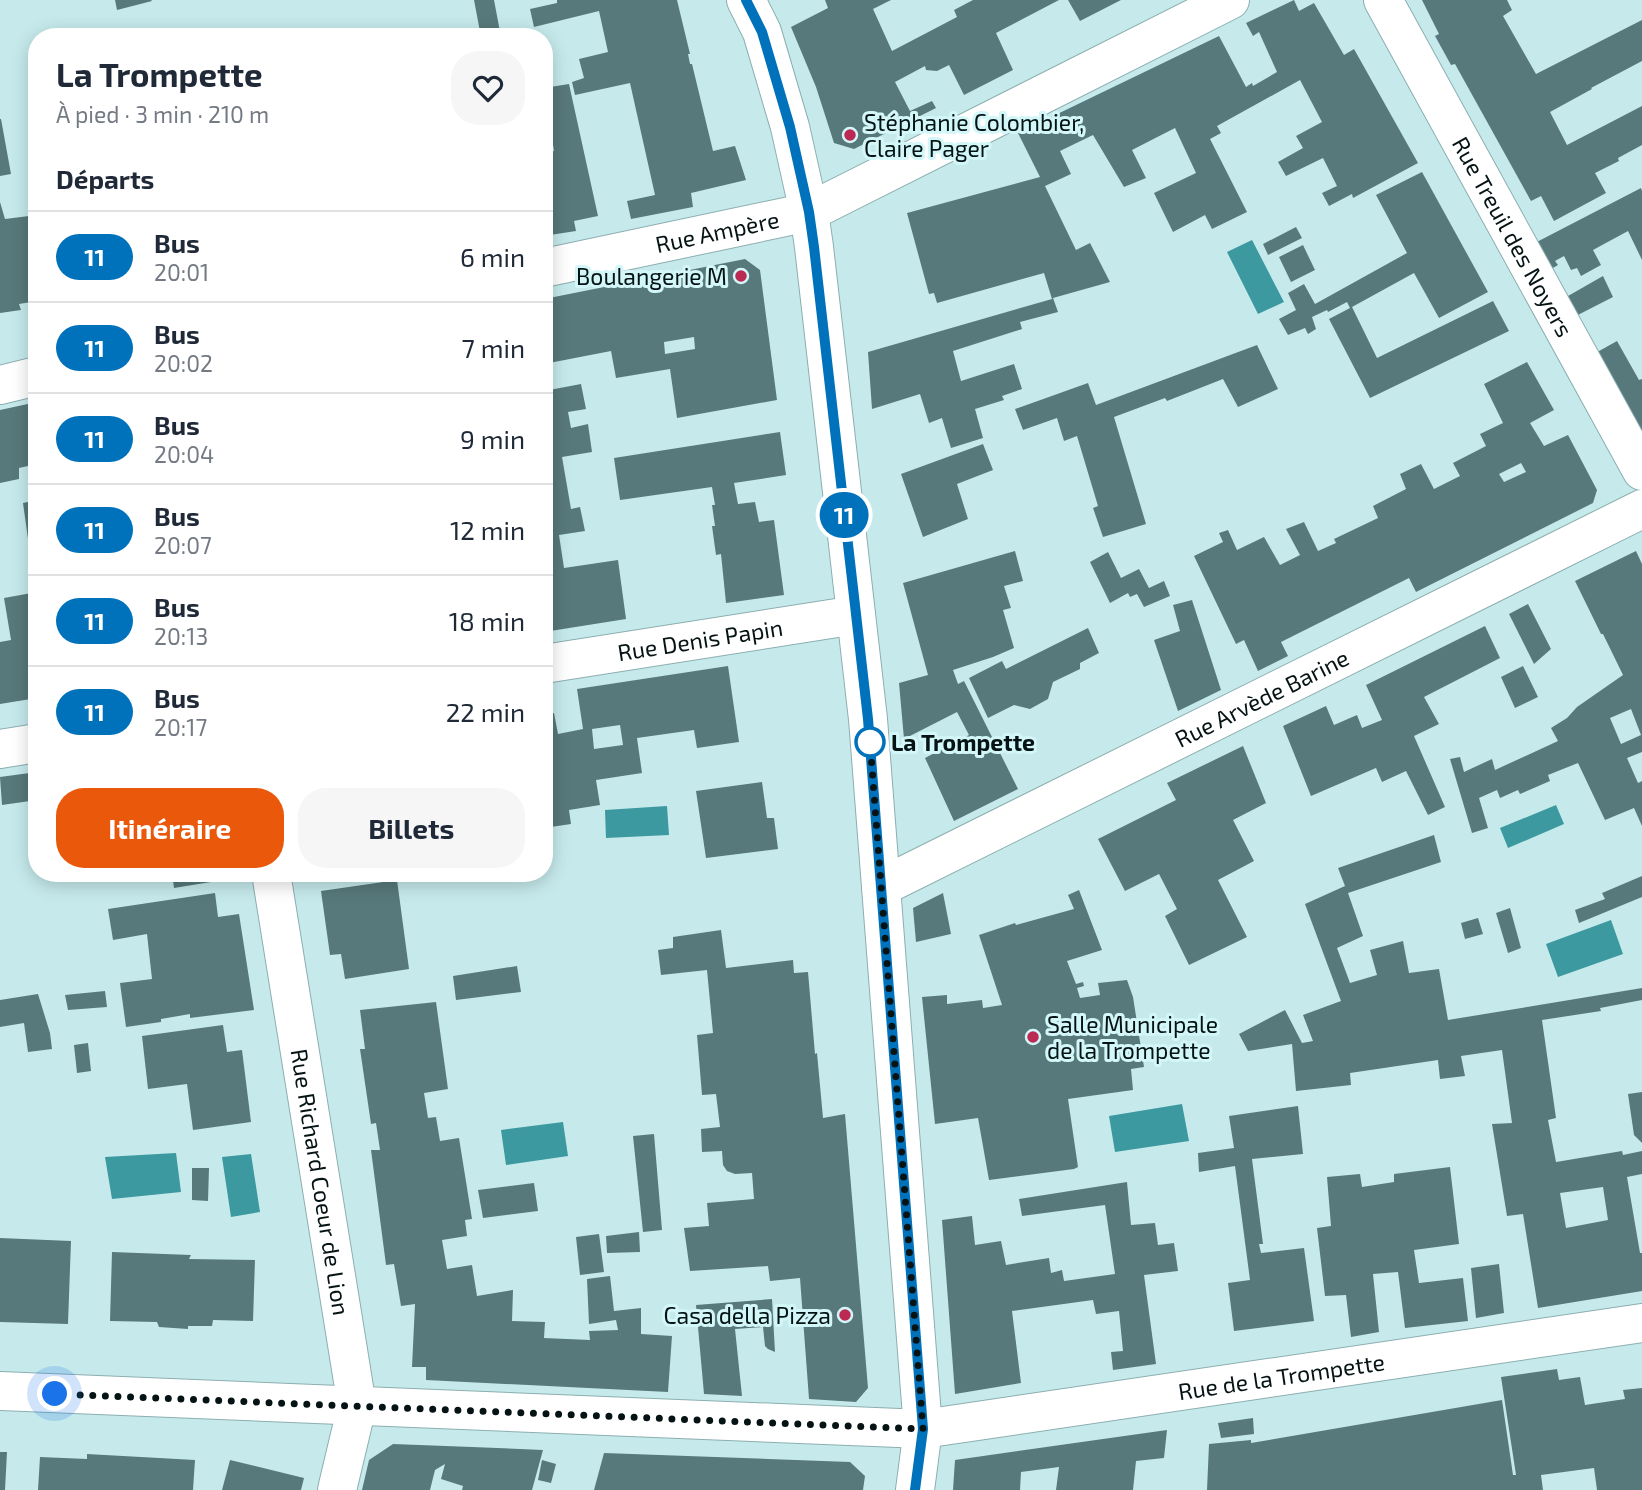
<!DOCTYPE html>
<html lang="fr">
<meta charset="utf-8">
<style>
body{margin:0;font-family:"Exo 2",sans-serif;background:#f6f6f7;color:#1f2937;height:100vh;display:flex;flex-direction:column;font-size:26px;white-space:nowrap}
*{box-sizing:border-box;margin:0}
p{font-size:23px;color:#747a83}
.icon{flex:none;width:38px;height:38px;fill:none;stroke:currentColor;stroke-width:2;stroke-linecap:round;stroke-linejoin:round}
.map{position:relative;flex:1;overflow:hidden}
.details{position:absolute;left:28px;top:28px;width:525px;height:854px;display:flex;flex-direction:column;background:#fff;border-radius:28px;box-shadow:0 4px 18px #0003}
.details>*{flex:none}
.badge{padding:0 14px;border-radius:23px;font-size:24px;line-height:46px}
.you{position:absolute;width:35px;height:35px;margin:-18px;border:5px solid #fff;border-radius:50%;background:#1a73e8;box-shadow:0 0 0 10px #1a73e833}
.map>.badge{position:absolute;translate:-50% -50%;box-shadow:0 0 0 4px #fff}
h2{padding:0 28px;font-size:26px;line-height:63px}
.round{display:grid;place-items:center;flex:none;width:74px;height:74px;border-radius:28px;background:#f6f6f7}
.headline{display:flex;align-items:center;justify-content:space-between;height:119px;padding:0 28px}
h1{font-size:33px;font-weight:700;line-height:52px}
.button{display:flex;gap:14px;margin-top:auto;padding:14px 28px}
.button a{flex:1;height:80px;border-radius:28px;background:#ea580c;color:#fff;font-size:28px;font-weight:700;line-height:80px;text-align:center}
.button a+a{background:#f6f6f7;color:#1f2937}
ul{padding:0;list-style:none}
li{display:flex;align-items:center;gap:21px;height:91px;padding:0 28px;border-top:2px solid #e0e1e3}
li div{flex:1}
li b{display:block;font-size:26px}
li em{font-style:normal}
li .badge{min-width:77px;font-weight:700;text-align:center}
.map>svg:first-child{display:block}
.water{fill:#3b999f}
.building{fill:#58797b;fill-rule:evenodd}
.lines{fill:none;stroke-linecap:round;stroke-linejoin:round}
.minor-casing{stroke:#8caeb0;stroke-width:40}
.tertiary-casing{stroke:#8caeb0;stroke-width:40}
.minor{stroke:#fff;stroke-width:38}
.tertiary{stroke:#fff;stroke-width:38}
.line-casing{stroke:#fff;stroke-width:16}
.line{stroke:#0072bc;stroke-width:10}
.walk{stroke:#061314;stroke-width:7;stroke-dasharray:0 12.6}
.poi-dot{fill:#ba2a53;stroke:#d3f7f9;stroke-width:2.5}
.stop-dot{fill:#fff;stroke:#0072bc;stroke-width:3.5}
.labels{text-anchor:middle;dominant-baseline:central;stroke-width:6;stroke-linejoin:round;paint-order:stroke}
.poi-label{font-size:23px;fill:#061314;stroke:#d3f7f9;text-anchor:start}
.street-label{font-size:23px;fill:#061314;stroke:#d3f7f9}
.stop-label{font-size:23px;font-weight:bold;fill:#061314;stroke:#d3f7f9;text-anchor:start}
</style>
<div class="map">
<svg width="1642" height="1490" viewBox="0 0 1642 1490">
<rect width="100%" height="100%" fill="#c6eaec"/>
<path class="water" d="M1252 240 1284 302 1258 314 1227 252Z
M1556 805 1564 824 1508 848 1500 828Z
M667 806 669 835 606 838 605 810Z
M1611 920 1623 954 1558 977 1546 944Z
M1182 1104 1189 1141 1115 1152 1109 1116Z
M563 1122 568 1156 506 1165 501 1130Z
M176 1153 181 1192 112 1199 105 1157Z
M251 1154 260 1212 231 1217 222 1157Z"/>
<path class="building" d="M115 0H151L152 1 117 10Z
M474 0H494L501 37H481Z
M557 0H677L690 54H688L690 64H692L713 151 735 146 746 180 691 193 693 207 631 219 627 201 655 195 630 83 575 95 572 82 584 78 579 59 608 52 599 11 534 27 530 9 557 3Z
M825 0H891L873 9 892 51 957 17 954 10 973 0H1059L996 33 1013 70 964 95 949 65 937 71 926 70 925 66 895 82 910 111 932 101 936 108 854 149 834 143 816 87 791 27 828 8Z
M1068 0H1121L1080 21Z
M1294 0 1299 11 1314 3 1344 55 1354 49 1418 163 1353 198 1352 194 1329 206 1322 193 1337 186 1323 158 1286 176 1278 162 1303 148 1296 136 1322 122 1300 80 1217 126 1221 133 1210 139 1247 212 1212 229 1205 215 1173 232 1154 193 1196 173 1175 128 1132 150 1146 178 1124 187 1093 135 1060 151 1071 174 1045 186 1076 250 1090 243 1110 282 1053 298 1058 312 1020 322 1022 329 953 351 961 381 1014 364 1022 389 1002 396 1004 400 975 409 983 438 951 448 942 418 929 423 920 394 872 409 868 352 1052 299 1044 273 937 303 934 293 929 294 907 213 1040 177 1018 133 1219 36 1246 87 1252 83 1253 86 1277 72 1259 32 1253 36 1246 23Z
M1422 0H1507L1512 10 1503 16 1536 74 1642 20V61L1591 88 1592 89 1550 112 1567 145 1642 106V145L1618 158 1619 161 1595 173 1606 193 1554 221 1541 196 1531 201 1455 64 1451 65 1435 36 1439 34Z
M569 84 598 216 574 221 576 231 550 235 547 217H544V152L554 151 544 88Z
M0 119H1L11 174 0 176Z
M1422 172 1488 292 1439 318 1414 273 1352 307 1377 358 1493 301 1509 331 1370 398 1329 319 1350 308 1347 302 1328 312 1327 310 1312 317 1316 329 1308 334 1305 328 1288 335 1279 319 1296 310 1288 293 1304 284 1315 304 1407 253 1376 195Z
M1641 188 1642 191V260L1628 231 1593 250 1601 265 1581 276 1577 268 1571 270 1564 256 1555 261 1558 265 1546 272 1531 245Z
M0 202 5 219 37 215V301L19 304 21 310 0 313Z
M1296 227 1302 238 1268 255 1263 244Z
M1303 245 1315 270 1291 282 1279 257Z
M745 259 760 270 777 400 677 418 670 369 616 378 611 351 544 364V299ZM694 337 695 349 665 354 664 342Z
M1603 276 1613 297 1572 318 1561 300Z
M1617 341 1639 380 1642 379V445L1592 355Z
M1257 345 1278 389 1238 407 1223 379 1167 401 1165 398 1114 417 1146 524 1103 537 1093 508 1098 506 1077 436 1064 441 1057 418 1023 430 1015 409 1088 383 1096 405Z
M1527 362 1554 410 1530 423 1544 446 1568 435 1597 490 1593 503 1416 592 1409 578 1281 642 1288 656 1258 671 1244 640 1236 644 1194 556 1223 542 1219 533 1228 530 1237 550 1264 537 1280 565 1300 555 1286 529 1304 522 1318 551 1336 543 1334 539 1378 518 1373 506 1406 489 1400 474 1421 464 1434 489 1460 476 1453 463 1486 446 1480 434 1503 423 1484 384ZM1521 463 1526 472 1504 482 1499 474Z
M581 384 586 409 568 412 571 428 588 424 592 452 562 457 571 509 580 507 585 531 559 535 564 568 618 560 626 619 544 632V391Z
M37 402V464L19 468V479L0 483V410Z
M780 432 786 475 734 483 738 504 755 502 759 522 774 520 784 595 726 603 721 554 716 555 712 526H715L712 505H715L712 487 620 500 614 458Z
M983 444 993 470 957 484 968 519 923 537 901 474Z
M37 500V545L29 546 23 503Z
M1015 551 1023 581 1004 586 1011 608 1003 610 1014 648 993 657 953 670 958 684 964 681 1018 789 954 821 925 758 969 735 957 712 904 739 899 683 928 675 903 583Z
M1636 551 1642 564V752L1627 758 1638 783 1642 781V826L1634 808 1605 820 1578 763 1548 775 1550 781 1520 794 1518 790 1500 798 1497 790 1479 798 1488 828 1472 833 1450 759 1460 757 1464 772 1492 759 1495 770 1558 741 1551 728 1567 718 1577 707 1623 675 1603 634H1601L1575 581ZM1631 709 1641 735 1621 744 1610 718Z
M1108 552 1121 578 1139 569 1149 588 1164 581 1170 596 1144 607 1137 594 1130 597 1128 593 1110 603 1090 562Z
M37 592V698L0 704V642L11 640 4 598Z
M1192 600 1221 690 1178 711 1154 640 1180 631 1173 605Z
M1528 604 1551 649 1534 664 1509 614Z
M1485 626 1500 658 1424 697 1439 724 1414 736 1445 807 1428 815 1406 771 1382 782 1376 768 1311 796 1283 726 1326 706 1334 725 1357 715 1362 728 1382 720 1366 685Z
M1088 628 1099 653 1080 663V669L1053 682 1048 699 1030 709 1014 705 988 718 969 678 1002 661 1006 669Z
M728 666 739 742 697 748 694 730 637 738 642 773 596 780 600 805 569 810 571 824 544 828V715L554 713 558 734 583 729 577 689ZM620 725 623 745 594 749 592 729Z
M1523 666 1538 697 1515 708 1501 677Z
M1243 746 1266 803 1233 820 1254 861 1218 880 1247 937 1189 965 1165 916 1177 909 1159 874 1125 891 1098 839 1176 800 1167 783Z
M37 772V800L2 805 0 777Z
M762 782 767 818H774L778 849 706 858 696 791Z
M1434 835 1441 862 1348 893 1363 936 1337 948 1350 983 1377 975 1370 950 1403 941 1409 973 1439 969 1448 1020 1642 988V1000L1600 1008 1601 1011 1542 1020 1556 1118 1548 1120 1556 1162 1622 1151 1623 1155 1642 1151V1174L1627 1177 1640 1253H1642V1291L1538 1308 1523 1214 1507 1216 1492 1124 1512 1123 1502 1050 1461 1056 1465 1076 1440 1079 1438 1060 1350 1073 1351 1085 1296 1091 1292 1044 1248 1051 1239 1034 1285 1010 1302 1043 1313 1041 1303 1015 1341 1001 1305 904 1345 886 1338 868ZM1603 1187 1608 1220 1566 1228 1560 1193Z
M172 873H215L217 881 174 888Z
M1642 876V897L1579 923 1575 910 1605 899 1602 893Z
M397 880 409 969 345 979 341 954 330 955 321 891Z
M1079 890 1102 950 1067 961 1076 984 1083 982 1084 986 1077 988 1080 998 1100 995 1098 983 1127 980 1133 997 1144 1067 1131 1069 1133 1090 1068 1099 1078 1167 1074 1169 989 1180 978 1118 935 1124 922 997 947 995V1004L982 1000 983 1008 1002 1005 979 935 1015 923 1016 925 1074 909 1068 895Z
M215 893 218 917 239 914 254 1010 190 1018V1014L161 1019V1022L126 1027 120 983 152 979 147 934 113 940 108 909Z
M943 893 951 934 916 942 913 908Z
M1510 908 1521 948 1508 953 1496 913Z
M1478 918 1483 934 1465 939 1461 923Z
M721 930 726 968 793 960 794 973 808 972 815 1054 817 1053 823 1118 845 1114 868 1388 856 1402 809 1399 800 1278 770 1281 768 1266 690 1271 684 1228 709 1226 707 1203 754 1199 752 1173 735 1174 727 1171 723 1165 722 1151 702 1152 701 1129 720 1127 716 1094 702 1095 697 1035 713 1033 707 970 661 975 658 950 673 948V937Z
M517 966 521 992 456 1000 453 976Z
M105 991 107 1007 68 1010 65 995Z
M38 994 50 1033 52 1049 28 1052 24 1023 0 1027V1000Z
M436 1002 448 1089 424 1093 428 1118 436 1117 440 1141 459 1138 472 1219 465 1220 467 1236 442 1240 447 1269 472 1265 477 1296 513 1290 512 1321 545 1322 544 1338 590 1340 589 1331 618 1330 616 1320 589 1324 587 1279 610 1276 614 1311 641 1308V1334L672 1336 668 1392 426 1380V1367H412L415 1304 401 1306 394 1264 386 1265 371 1150H380L376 1123 371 1124 360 1049H365L360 1010Z
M223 1025 227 1052 242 1050 251 1122 193 1130 187 1084 148 1089 142 1036Z
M88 1043 91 1071 77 1073 74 1045Z
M1642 1092V1143L1634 1135 1628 1094Z
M1298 1106 1303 1154 1252 1159 1263 1244H1259L1261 1253 1304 1248 1314 1321 1234 1331 1228 1283 1250 1280 1235 1166 1199 1172 1198 1153 1234 1148 1229 1116Z
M654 1134 662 1230 643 1232 633 1136Z
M1450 1167 1459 1244 1414 1250 1419 1283 1463 1278 1468 1321 1405 1328 1398 1272 1373 1274 1379 1332 1351 1337 1346 1295 1325 1296 1317 1228 1331 1226 1327 1177 1360 1174 1362 1187 1394 1182V1174Z
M192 1168H209L208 1201 192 1200Z
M1127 1182 1131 1225 1155 1223 1158 1245 1174 1243 1178 1271 1144 1275 1156 1364 1113 1370 1111 1352 1123 1351 1119 1311 1096 1314 1093 1300 1012 1311 1021 1383 955 1394 942 1220 972 1216 975 1245 1001 1241 1006 1265 1049 1258 1051 1273 1062 1270 1064 1281 1115 1274 1105 1205 1022 1216 1019 1199Z
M534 1183 538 1211 483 1218 478 1190Z
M639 1232 640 1252 607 1253 606 1236Z
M599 1234 604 1272 580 1275 576 1237Z
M0 1238 71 1241 68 1324 0 1322Z
M112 1252 191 1255 189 1259 255 1260 253 1321 213 1320 212 1326H188V1329L159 1327 157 1322 110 1321Z
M1499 1264 1504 1313 1476 1318 1471 1268Z
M772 1299 775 1352 768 1349 765 1346 763 1327 735 1329 742 1396 704 1394 696 1305Z
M1557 1369 1559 1380 1580 1377 1585 1405 1625 1399 1623 1390 1642 1388V1490H1597L1594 1468 1541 1475 1543 1490H1207L1209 1444 1251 1440V1443L1502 1400 1513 1475H1516L1501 1377Z
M1253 1418 1254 1434 1221 1438 1218 1423Z
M1167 1430 1164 1458 1136 1461 1133 1490H1056L1059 1467 1021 1472 1020 1490H953L955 1460Z
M393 1444 472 1447 543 1450 532 1490H462L463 1486 441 1479 445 1464 435 1470 430 1490H362L369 1460Z
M0 1452H7L5 1490H0Z
M604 1453 850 1462 865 1476 863 1490H594Z
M87 1454 195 1460 193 1490H38L40 1457 87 1459Z
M230 1460 304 1478 301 1490H222Z
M542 1460 556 1464 551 1483 538 1480Z"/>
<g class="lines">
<g class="minor-casing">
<g id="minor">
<path id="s1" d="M1383 0 1642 471"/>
<path id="s2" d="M544 268 809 212 1230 0"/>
<path d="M0 385 37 376"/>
<path id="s3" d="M544 664 856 615"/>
<path d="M0 749 37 743"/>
<path id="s4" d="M271 873 357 1406 337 1490"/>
<path id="s5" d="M881 887 1642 509"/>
<path id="s6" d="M0 1391 923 1429 1642 1323"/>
</g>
</g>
<g class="tertiary-casing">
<path id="tertiary" d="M746 0 762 32 790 127 809 212 814 247 868 719 923 1429 915 1490"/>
</g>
<use href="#minor" class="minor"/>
<use href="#tertiary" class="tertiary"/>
</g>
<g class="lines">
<g class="line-casing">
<path id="line" d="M746 0 762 32 790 127 809 212 814 247 868 719 923 1429 915 1490"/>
</g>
<use href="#line" class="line"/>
<path class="walk" d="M55 1394 923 1429 870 742"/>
</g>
<g class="poi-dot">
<circle cx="850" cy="135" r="7"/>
<circle cx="741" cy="276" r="7"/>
<circle cx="1033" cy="1037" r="7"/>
<circle cx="845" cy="1315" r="7"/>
</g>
<circle class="stop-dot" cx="870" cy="742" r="14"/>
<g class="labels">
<g class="poi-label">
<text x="864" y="122">Stéphanie Colombier,<tspan x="864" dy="26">Claire Pager</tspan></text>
<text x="727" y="276" text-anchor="end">Boulangerie M</text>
<text x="1047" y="1024">Salle Municipale<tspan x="1047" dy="26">de la Trompette</tspan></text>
<text x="831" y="1315" text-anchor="end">Casa della Pizza</text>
</g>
<g class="street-label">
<text stroke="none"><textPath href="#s2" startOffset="177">Rue Ampère</textPath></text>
<text stroke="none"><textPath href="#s1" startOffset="270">Rue Treuil des Noyers</textPath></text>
<text stroke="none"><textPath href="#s3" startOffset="158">Rue Denis Papin</textPath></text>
<text stroke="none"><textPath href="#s5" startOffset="425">Rue Arvède Barine</textPath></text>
<text stroke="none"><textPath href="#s4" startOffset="313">Rue Richard Coeur de Lion</textPath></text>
<text stroke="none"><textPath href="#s6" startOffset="1286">Rue de la Trompette</textPath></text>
</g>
<g class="stop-label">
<text x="891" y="742">La Trompette</text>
</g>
</g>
</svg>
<div class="you" style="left:55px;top:1394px"></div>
<b class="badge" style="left:844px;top:515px;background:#0072bc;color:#fff">11</b>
<section class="details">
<div class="headline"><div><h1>La Trompette</h1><p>À pied · 3 min · 210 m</p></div><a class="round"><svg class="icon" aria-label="heart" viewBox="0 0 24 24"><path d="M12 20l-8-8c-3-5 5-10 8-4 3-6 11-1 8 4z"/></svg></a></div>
<h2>Départs</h2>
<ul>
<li><span class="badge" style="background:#0072bc;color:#fff">11</span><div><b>Bus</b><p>20:01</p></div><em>6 min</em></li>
<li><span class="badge" style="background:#0072bc;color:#fff">11</span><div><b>Bus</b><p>20:02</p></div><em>7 min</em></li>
<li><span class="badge" style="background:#0072bc;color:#fff">11</span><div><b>Bus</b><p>20:04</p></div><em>9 min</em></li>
<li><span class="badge" style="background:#0072bc;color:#fff">11</span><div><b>Bus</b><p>20:07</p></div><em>12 min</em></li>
<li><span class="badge" style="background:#0072bc;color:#fff">11</span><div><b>Bus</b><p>20:13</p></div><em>18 min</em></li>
<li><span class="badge" style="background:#0072bc;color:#fff">11</span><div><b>Bus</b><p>20:17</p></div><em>22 min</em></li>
</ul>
<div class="button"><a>Itinéraire</a><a>Billets</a></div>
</section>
</div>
